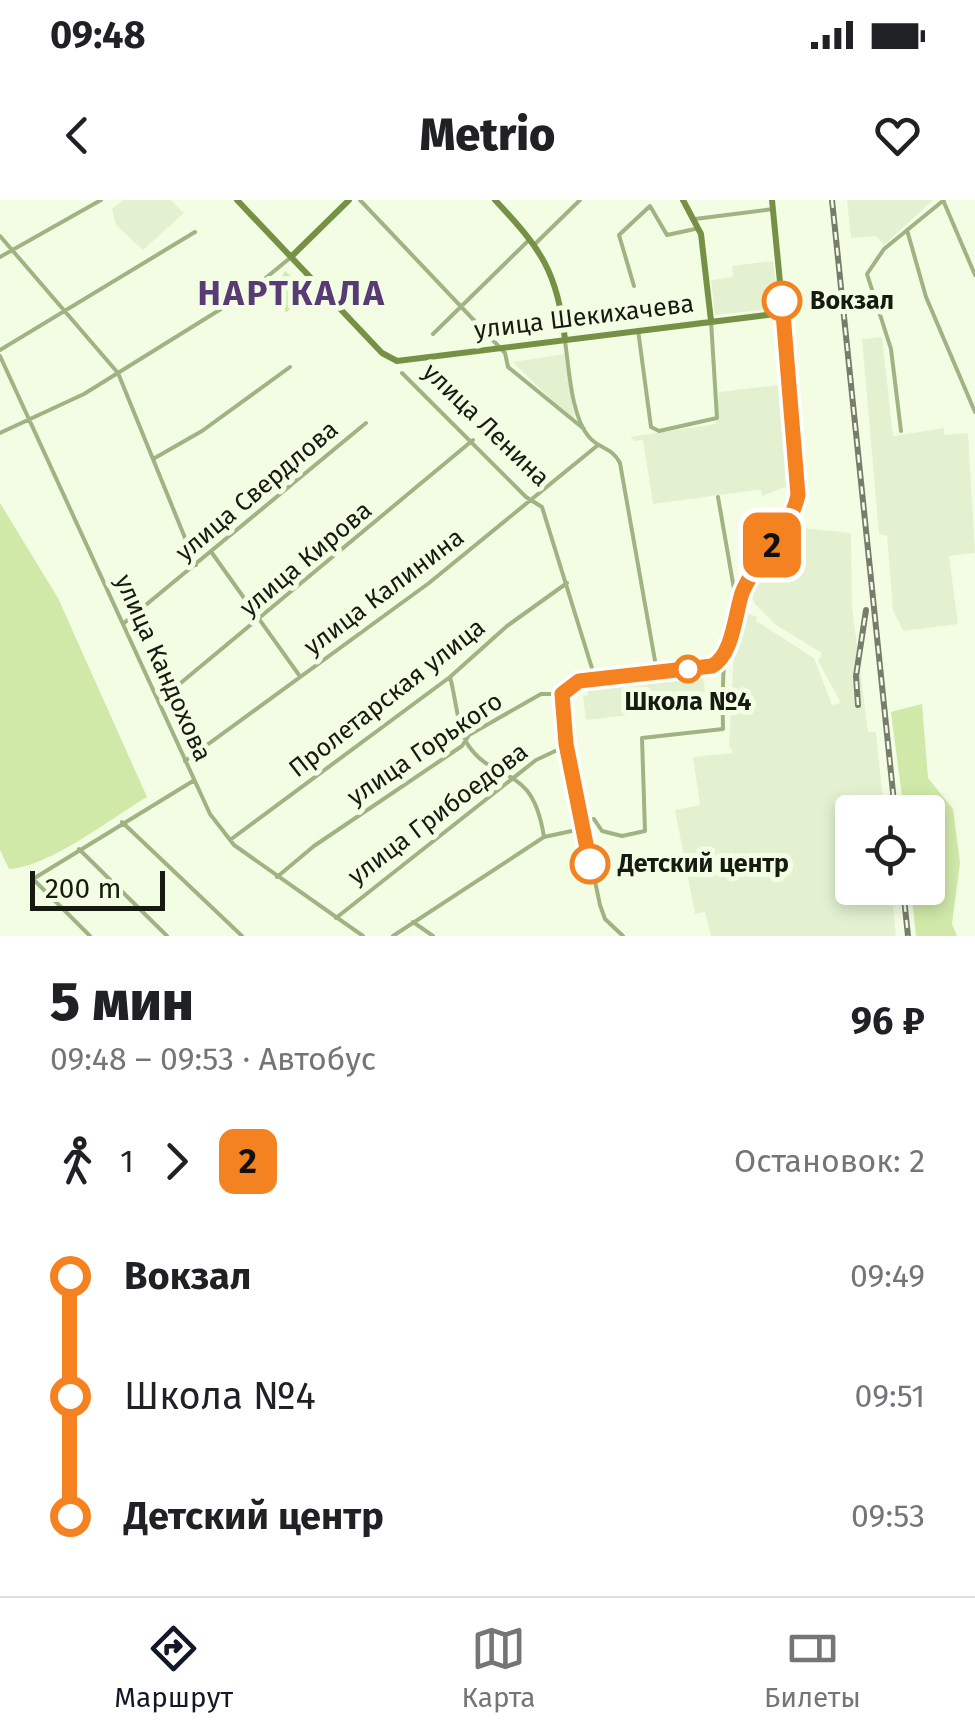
<!DOCTYPE html>
<html lang="ru">
<meta charset="utf-8">
<style>
body{margin:0;font-family:"Fira Sans",sans-serif;background:#f2f2f2;color:#202124;height:100vh;display:flex;flex-direction:column;font-size:38px;white-space:nowrap}
*{box-sizing:border-box;margin:0}
p{font-size:32px;color:#757577}
.icon{flex:none;width:55px;height:55px;fill:none;stroke:currentColor;stroke-width:2;stroke-linecap:round;stroke-linejoin:round}
.map{position:relative;height:736px;overflow:hidden}
.side{display:flex;flex-direction:column;background:#fff;flex:1}
.side>*{flex:none}
.badge{padding:0 20px;border-radius:15px;font-size:35px;line-height:65px}
.buttons{position:absolute;left:835px;top:595px;display:grid;gap:20px}
.buttons a{display:grid;place-items:center;width:110px;height:110px;border-radius:10px;background:#fff;box-shadow:0 5px 15px #0003;font-size:50px}
.scale{position:absolute;left:30px;bottom:25px;width:135px;box-sizing:border-box;padding-left:10px;border:5px solid #171a11;border-top:0;font-size:28px;line-height:35px;white-space:nowrap;color:#171a11;-webkit-text-stroke:8px #f3fde4;paint-order:stroke}
.map>.badge{position:absolute;translate:-50% -50%;box-shadow:0 0 0 5px #fff}
.legs{display:flex;align-items:center;gap:15px;height:110px;padding:0 50px;font-size:32px}
.legs p{margin-inline-start:auto}
.summary{display:flex;align-items:center;justify-content:space-between;height:170px;padding:0 50px}
h1{font-size:55px;font-weight:800;line-height:75px}
ul{padding:0 50px;list-style:none}
li{display:flex;align-items:center;gap:35px;height:120px;font-size:38px}
li i{display:grid;place-items:center;width:15px;height:100%;margin:0 12px;background:currentColor}
li i::after{content:'';width:25px;height:25px;margin:-12px;border:8px solid;border-radius:50%;background:#fff}
li p{margin-inline-start:auto}
li:first-child i{background:linear-gradient(#0000 50%,currentColor 0)}
li:last-child i{background:linear-gradient(currentColor 50%,#0000 0)}
.status{display:flex;justify-content:space-between;align-items:center;height:70px;padding:0 50px;background:#fff;direction:ltr}
.status svg{height:28px;fill:currentColor}
header{display:flex;justify-content:space-between;align-items:center;height:130px;padding:0 50px;background:#fff;font-size:45px;font-weight:800}
.menu{display:flex;justify-content:space-around;align-items:center;height:140px;border-top:2px solid #e0e0e0;background:#fff;font-size:28px;color:#757577}
.menu a{display:grid;justify-items:center;gap:5px}
.menu .on{color:#111827}
.map>svg:first-child{display:block}
.built{fill:#e4f1d1}
.green{fill:#d0e9a9}
.lines{fill:none;stroke-linecap:round;stroke-linejoin:round}
.street{stroke:#a0b383;stroke-width:4}
.secondary{stroke:#769146;stroke-width:6}
.rail-casing{stroke:#777d6d;stroke-width:6}
.rail{stroke:#f3fde4;stroke-width:2.5;stroke-dasharray:8;stroke-linecap:butt}
.line-1-casing{stroke:#fff;stroke-width:22}
.line-1{stroke:#f58220;stroke-width:15}
.stop-1-dot{fill:#fff;stroke:#f58220;stroke-width:5}
.labels{text-anchor:middle;dominant-baseline:central;stroke-width:10;stroke-linejoin:round;paint-order:stroke}
.stop-label{font-size:25px;font-weight:bold;fill:#171a11;stroke:#f3fde4;text-anchor:start}
.street-label{font-size:25px;fill:#171a11;stroke:#f3fde4}
.district-label{font-size:35px;font-weight:bold;letter-spacing:2.5px;fill:#583a75;stroke:#f3fde4}
</style>
<div class="status"><b>09:48</b><svg viewBox="0 0 49 12"><path d="M0 12V9h3v3zM5 12V6h3v6zM10 12V3h3v9zM15 12V0h3v12zM26 1h20v11H26zM47 4h2v5h-2z"/></svg></div>
<header><svg class="icon" aria-label="back" viewBox="0 0 24 24"><path d="M15 5l-7 7 7 7"/></svg>Metrio<svg class="icon" aria-label="heart" viewBox="0 0 24 24"><path d="M12 20l-8-8c-3-5 5-10 8-4 3-6 11-1 8 4z"/></svg></header>
<div class="map">
<svg width="975" height="736" viewBox="0 0 975 736">
<rect width="100%" height="100%" fill="#f3fde4"/>
<path class="built" d="M123 0H171L184 13 143 50 116 25 112 9Z
M847 0H933L884 45 876 36 851 38Z
M773 61 779 108 715 115 711 80 733 77 732 66Z
M882 137 893 236 944 228V235L968 233 975 353 949 356 958 424 903 431 893 410 887 336 879 334 862 139Z
M564 154 575 223 513 162Z
M787 184 791 285 762 296 761 290 749 291 653 304 643 240 635 241 630 237 716 224 719 192Z
M791 327 851 333 852 407 868 532H876L884 612H852V688H891L896 736H711L705 712 695 714 675 610 700 605 693 557 733 553 729 546 734 448 743 412 757 417 756 421 814 458 832 505 841 503 818 461 822 453 776 425 754 403 750 390Z
M703 471 705 492H662L664 511 586 520 583 496 588 495 587 487Z"/>
<path class="green" d="M285 71 307 92 286 113 277 85Z
M0 303 58 398 147 597C112 618 49 667 9 669L0 650Z
M922 504 928 578 953 609 960 663 952 724 957 736H916L911 688H928V612H904L891 512Z"/>
<g class="lines">
<path class="street" d="M360 0 505 153 508 167 584 229
M943 0 975 75
M695 19 773 9
M907 30 926 97 975 212
M0 36 118 173 196 365
M535 44 580 0
M0 57 101 0
M634 86 619 35 650 6 667 35 695 29
M638 130 651 227 659 231 717 218 711 121
M433 134 530 39
M565 141C569 168 571 216 589 237 599 249 612 247 620 263L657 472
M0 150 195 32
M0 156 210 614 234 645 363 736
M402 173 526 297 542 307 595 478
M901 231 891 149 867 74 884 49 944 0
M0 233 84 194 250 91 290 58
M153 259 202 231 290 167
M718 297 734 389 741 396
M212 353 299 475
M124 423 366 223
M450 477C456 498 457 527 468 545 496 586 532 561 544 637
M562 494 566 543 600 705 605 719 623 736
M562 494 579 481 720 461
M159 501 473 240
M185 561 429 383 598 245
M122 622 242 736
M580 622 594 619 602 631 622 636 645 631 642 538 723 529C722 479 721 429 747 383 763 354 791 329 798 295L783 113
M230 640 450 477 507 426 567 383
M79 649 167 736
M277 677 314 646 462 546 469 535 541 494H562
M336 718 536 560 566 546
M413 722 433 736
M90 736 33 679 193 581
M393 736 544 637 581 629"/>
<path class="secondary" d="M237 0 382 153 397 161 783 113 772 0
M495 0C541 49 558 72 565 140
M683 0 701 34 711 121
M291 57 349 0"/>
<g class="rail-casing">
<path id="rail" d="M832 0 895 612
M858 505 856 476 866 410
M903 688 908 736"/>
</g>
<use href="#rail" class="rail"/>
</g>
<g class="lines">
<g class="line-1-casing">
<path id="line-1" d="M590 664 566 544 562 494 579 481 712 466C733 455 735 414 742 393 756 358 790 333 798 295L782 101"/>
</g>
<use href="#line-1" class="line-1"/>
</g>
<g class="stop-1-dot">
<circle cx="782" cy="101" r="18"/>
<circle cx="688" cy="469" r="12"/>
<circle cx="590" cy="664" r="18"/>
</g>
<g class="labels">
<g class="stop-label">
<text x="810" y="101">Вокзал</text>
<text x="688" y="502" text-anchor="middle">Школа №4</text>
<text x="618" y="664">Детский центр</text>
</g>
<g class="street-label">
<text transform="translate(584 117) rotate(-7)">улица Шекихачева</text>
<text transform="translate(486 225) rotate(44)">улица Ленина</text>
<text transform="translate(257 291) rotate(-40)">улица Свердлова</text>
<text transform="translate(306 359) rotate(-40)">улица Кирова</text>
<text transform="translate(384 392) rotate(-37)">улица Калинина</text>
<text transform="translate(163 468) rotate(66)">улица Кандохова</text>
<text transform="translate(387 498) rotate(-38)">Пролетарская улица</text>
<text transform="translate(425 549) rotate(-34)">улица Горького</text>
<text transform="translate(438 614) rotate(-37)">улица Грибоедова</text>
</g>
<g class="district-label">
<text x="292" y="93">НАРТКАЛА</text>
</g>
</g>
</svg>
<div class="buttons">
<a><svg class="icon" aria-label="locate" viewBox="0 0 24 24"><circle cx="12" cy="12" r="6"/><path d="M12 2v4M12 18v4M2 12h4M18 12h4"/></svg></a>
</div>
<div class="scale">200 m</div>
<b class="badge" style="left:772px;top:345px;background:#f58220;color:#111">2</b>
</div>
<section class="side">
<div class="summary"><div><h1>5 мин</h1><p>09:48 – 09:53 · Автобус</p></div><b>96 ₽</b></div>
<div class="legs"><svg class="icon" aria-label="walk" viewBox="0 0 24 24"><circle cx="13" cy="4" r="2"/><path d="M13 8l-2 6 4 7M11 14l-3 7M7 12l3-4h3l4 4"/></svg>1<svg class="icon" aria-label="forward" viewBox="0 0 24 24"><path d="M9 5l7 7-7 7"/></svg><b class="badge" style="background:#f58220;color:#111">2</b><p>Остановок: 2</p></div>
<ul>
<li><i style="color:#f58220"></i><b>Вокзал</b><p>09:49</p></li>
<li><i style="color:#f58220"></i><span>Школа №4</span><p>09:51</p></li>
<li><i style="color:#f58220"></i><b>Детский центр</b><p>09:53</p></li>
</ul>
</section>
<nav class="menu">
<a class="on"><svg class="icon" aria-label="directions" viewBox="0 0 24 24"><path d="M12 3l9 9-9 9-9-9zM9 14v-3h6M13 9l2 2-2 2"/></svg>Маршрут</a>
<a><svg class="icon" aria-label="map" viewBox="0 0 24 24"><path d="M3 6l6-2 6 2 6-2v14l-6 2-6-2-6 2zM9 4v14M15 6v14"/></svg>Карта</a>
<a><svg class="icon" aria-label="tickets" viewBox="0 0 24 24"><path d="M3 7h18v10H3zM15 7v10"/></svg>Билеты</a>
</nav>
